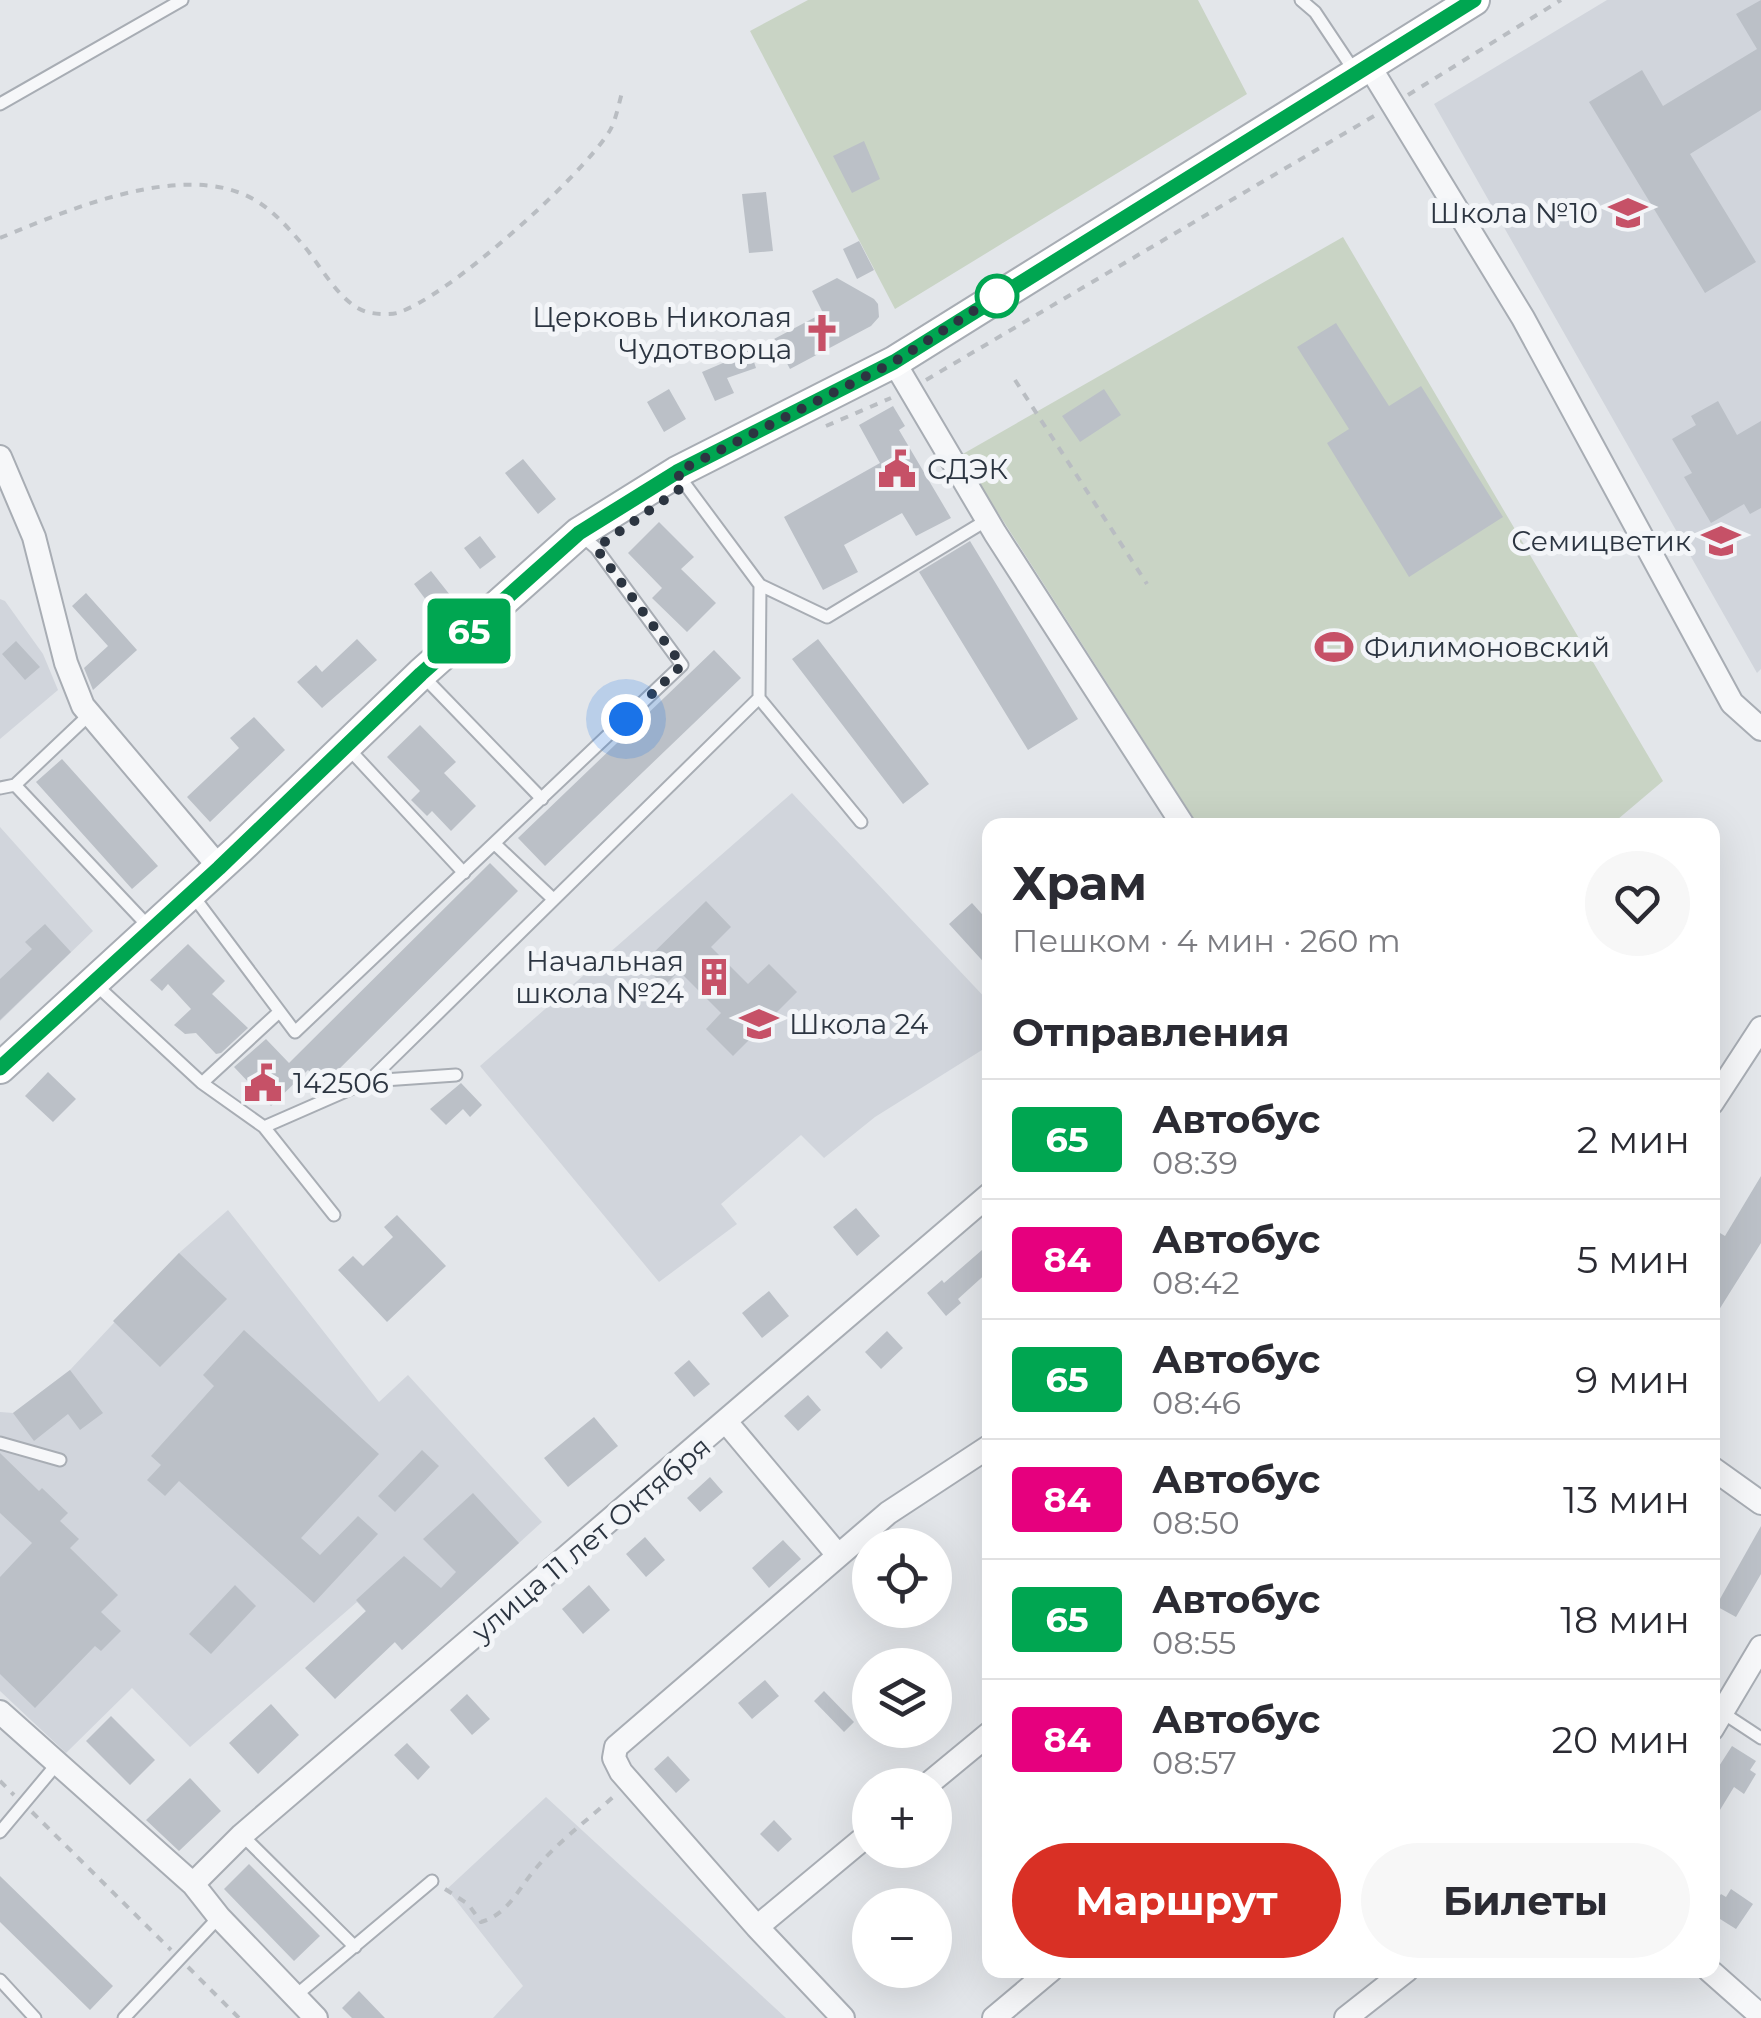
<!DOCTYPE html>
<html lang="ru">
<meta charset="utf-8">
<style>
body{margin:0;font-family:Montserrat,sans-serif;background:#f7f7f7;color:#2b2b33;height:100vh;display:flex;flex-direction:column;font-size:38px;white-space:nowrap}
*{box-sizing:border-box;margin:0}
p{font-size:32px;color:#7c7c81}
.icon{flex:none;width:55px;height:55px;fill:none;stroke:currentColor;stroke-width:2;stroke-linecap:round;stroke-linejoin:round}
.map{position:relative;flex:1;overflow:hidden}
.side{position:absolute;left:982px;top:818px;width:738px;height:1160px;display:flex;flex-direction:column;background:#fff;border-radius:20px;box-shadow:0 10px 40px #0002}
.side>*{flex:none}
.badge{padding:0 20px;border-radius:8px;font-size:35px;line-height:65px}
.controls{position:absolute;left:852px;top:1528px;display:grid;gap:20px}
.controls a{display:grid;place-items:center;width:100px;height:100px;border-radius:50%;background:#fff;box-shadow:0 10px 40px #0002;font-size:50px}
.you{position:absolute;width:50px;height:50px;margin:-25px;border:8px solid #fff;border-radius:50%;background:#1a73e8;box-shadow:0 0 0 15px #1a73e833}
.map>.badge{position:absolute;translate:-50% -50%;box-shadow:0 0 0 5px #fff}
h2{padding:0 30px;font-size:38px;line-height:90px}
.round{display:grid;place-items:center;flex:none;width:105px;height:105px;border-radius:52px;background:#f7f7f7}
.summary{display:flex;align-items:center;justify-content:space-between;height:170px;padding:0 30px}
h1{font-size:48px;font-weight:700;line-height:75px}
.cta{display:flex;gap:20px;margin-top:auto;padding:20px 30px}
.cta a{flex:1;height:115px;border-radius:60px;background:#d93025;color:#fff;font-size:40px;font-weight:700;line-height:115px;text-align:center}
.cta a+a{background:#f7f7f7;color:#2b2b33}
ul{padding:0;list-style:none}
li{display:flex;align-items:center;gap:30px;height:120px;padding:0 30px;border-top:2px solid #e1e1e2}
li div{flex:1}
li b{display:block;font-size:38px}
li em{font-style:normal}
li .badge{min-width:110px;font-weight:700;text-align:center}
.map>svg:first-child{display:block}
.built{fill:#d1d5dc}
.green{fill:#c9d4c5}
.building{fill:#bbc0c7}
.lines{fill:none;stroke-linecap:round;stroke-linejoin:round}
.lane-casing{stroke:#a8adb4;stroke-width:15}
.street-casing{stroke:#a8adb4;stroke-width:26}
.secondary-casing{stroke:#a8adb4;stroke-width:34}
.path{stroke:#b9bdc2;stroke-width:4;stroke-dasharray:8 8;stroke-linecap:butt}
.lane{stroke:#f6f7f9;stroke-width:11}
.street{stroke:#f6f7f9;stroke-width:22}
.secondary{stroke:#fff;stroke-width:30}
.line-casing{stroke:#fff;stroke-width:22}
.line{stroke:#00a651;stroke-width:15}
.walk{stroke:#2c3541;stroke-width:10;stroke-dasharray:0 18}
.stop-dot{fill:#fff;stroke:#00a651;stroke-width:5}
.labels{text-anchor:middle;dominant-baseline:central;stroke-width:10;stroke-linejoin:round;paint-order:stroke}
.poi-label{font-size:28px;fill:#2c3541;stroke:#f3f5f8;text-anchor:end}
.street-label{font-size:28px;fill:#2c3541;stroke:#f3f5f8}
</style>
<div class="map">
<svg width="1761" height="2018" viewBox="0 0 1761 2018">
<rect width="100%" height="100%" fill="#e3e6ea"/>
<path class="built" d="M1607 0H1761V669L1757 673 1434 104Z
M0 599 5 601 43 654 58 690 0 739Z
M792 793 990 1003V1045L875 1117 824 1158 801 1135 721 1204 737 1224 659 1282 480 1066Z
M0 827 93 931 0 1021Z
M228 1210 379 1402 408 1375 542 1522 402 1650 357 1602 190 1747 132 1688 66 1753 0 1691V1412L13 1413 70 1370 179 1253Z
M546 1797 786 2018H493L523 1986 447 1889Z"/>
<path class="green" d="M808 0H1198L1247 94 895 309 750 31Z
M1343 237 1663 781 1611 825H1198L961 455Z"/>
<path class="building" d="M1761 0V110L1690 154 1756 262 1705 293 1589 102 1642 70 1663 106 1757 49 1736 14Z
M864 141 880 179 852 193 833 156Z
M766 192 773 251 749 253 742 194Z
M859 241 874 270 857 279 843 249Z
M837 278 874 299 878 304 879 317 871 326 790 369 774 339 823 313 812 291Z
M1336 323 1389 406 1421 386 1503 517 1409 577 1327 443 1349 429 1297 347Z
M747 341 756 368 727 378 734 393 715 401 702 372 737 357 733 346Z
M669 389 686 419 664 432 647 402Z
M1104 389 1121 415 1080 442 1062 416Z
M1718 401 1737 435 1761 421V508L1750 514 1744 504 1711 523 1684 477 1692 473 1672 439 1696 425 1691 416Z
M893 406 905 426 899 430 951 518 916 536 902 513 844 545 858 572 823 590 784 517 880 463 859 425Z
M523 459 556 499 538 514 505 473Z
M659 522 694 557 681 569 716 603 687 632 652 598 662 588 628 553Z
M480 536 496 557 480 569 464 548Z
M970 541 1078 719 1028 750 919 572Z
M431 571 450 595 432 608 414 584Z
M86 593 137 650 93 690 84 668 108 646 72 606Z
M357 639 377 660 322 708 297 682 316 665 322 672Z
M818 639 929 784 903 804 792 659Z
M16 641 40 667 25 680 2 654Z
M714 650 741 678 545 866 518 838Z
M254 717 285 750 210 822 187 797 239 748 230 738Z
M420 725 456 762 444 773 476 806 451 831 432 811 427 816 411 800 420 791 387 757Z
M62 759 158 866 132 889 36 782Z
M490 863 518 891 323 1085 308 1070 271 1106 234 1067 266 1039 289 1063Z
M706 901 731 927 711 947 748 984 769 964 797 992 733 1056 706 1029 721 1013 679 971 664 986 642 964Z
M972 903 990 923V969L949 924Z
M45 924 71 952 0 1020V979L32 949 25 942Z
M188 944 225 981 212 994 248 1028 221 1053 216 1054 196 1033 185 1034 174 1025 191 1009 168 984 162 991 150 980Z
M48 1072 76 1099 53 1122 25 1096Z
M461 1083 482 1105 470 1117 463 1109 446 1125 430 1109Z
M1761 1176V1243L1712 1321V1246L1720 1233 1725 1236Z
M856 1208 880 1236 857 1256 833 1227Z
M397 1215 446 1266 387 1322 338 1270 353 1256 363 1266 393 1237 384 1227Z
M990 1243V1270L958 1299 961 1303 946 1316 927 1293 942 1280 944 1283Z
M179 1253 227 1299 160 1367 113 1321Z
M769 1291 789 1316 762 1338 742 1313Z
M244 1330 379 1454 301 1538 320 1555 358 1516 378 1534 314 1603 179 1481 165 1496 147 1480 161 1465 151 1456 214 1386 203 1375Z
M887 1331 903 1348 881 1369 865 1352Z
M689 1360 710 1384 694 1397 674 1373Z
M70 1370 103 1413 80 1430 68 1414 34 1441 13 1413Z
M808 1395 821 1410 798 1431 784 1416Z
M594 1417 618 1446 568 1487 544 1458Z
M422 1450 439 1466 395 1512 378 1496Z
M0 1453 39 1491 42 1488 68 1513 60 1521 79 1539 70 1548 118 1595 101 1612 121 1631 101 1651 95 1646 35 1708 0 1674V1577L32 1543 0 1513Z
M710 1477 723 1492 700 1512 687 1498Z
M473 1493 519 1543 402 1650 395 1642 335 1699 305 1668 366 1611 356 1600 404 1556 441 1588 456 1572 423 1539Z
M1761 1526V1574L1736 1617 1716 1606Z
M645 1537 665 1560 646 1577 626 1554Z
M783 1540 801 1559 769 1588 752 1568Z
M235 1585 256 1606 211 1654 189 1634Z
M589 1585 610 1610 583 1634 562 1609Z
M765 1680 779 1696 752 1719 738 1703Z
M824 1691 854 1722 844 1732 814 1701Z
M467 1694 490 1719 472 1735 450 1710Z
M271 1704 299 1735 258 1774 229 1743Z
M111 1716 155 1760 130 1785 86 1741Z
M407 1743 430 1767 418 1780 394 1755Z
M1732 1746 1756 1761 1750 1770 1756 1774 1744 1794 1734 1787 1712 1823V1777Z
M668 1756 690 1780 676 1793 654 1769Z
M190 1778 221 1811 179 1851 146 1820Z
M774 1820 792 1839 778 1852 760 1834Z
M249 1864 320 1936 294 1961 224 1889Z
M0 1876 113 1986 90 2010 0 1922Z
M1731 1889 1753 1904 1736 1929 1712 1914V1907L1721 1894 1726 1897Z
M359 1991 385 2018H352L342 2008Z"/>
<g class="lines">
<g class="lane-casing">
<path id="lane" d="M1301 0 1315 12 1355 72
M0 104 182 0
M679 476 760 585 759 698 861 822
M760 585 827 617 987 520
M421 674 542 799
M89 715 15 785 149 927
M348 748 464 873
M0 788 15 785
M495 844 552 898
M191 893 295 1032 682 665 596 548 582 536
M94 983 202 1083 264 1127 334 1215
M369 1081 456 1075
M202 1083 279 1012
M264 1127 369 1081 759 698
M0 1443 60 1460
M1723 1713 1761 1738
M0 1832 56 1765
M242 1835 355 1947
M0 1980 35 2018
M294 1997 432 1881
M124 2018 219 1917"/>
</g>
<g class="street-casing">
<path id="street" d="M1368 64 1523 318 1732 703 1761 729
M894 362 995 533 1183 825
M0 457 34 537 66 663 83 706 219 867
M1712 1103 1761 1028
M727 1423 837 1554
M1712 1468 1761 1503
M0 1712 193 1884 219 1917 316 2018
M1712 1729 1761 1647
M927 1785 990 1733
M193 1884 242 1835 990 1194
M757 1927 870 1833
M1709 1970 1761 2016
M843 2018 757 1927 621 1772 614 1758 616 1747 888 1513 990 1446
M994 2018 1051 1970
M1346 2018 1407 1970"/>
</g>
<g class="secondary-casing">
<path id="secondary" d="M0 1068 239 849 421 674 579 533 677 472 894 362 1474 0"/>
</g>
<path class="path" d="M1408 95 1561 0
M0 238C68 210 185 159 255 200 275 212 289 229 304 246 321 266 340 304 367 312 374 314 389 315 397 313 447 298 580 178 609 132 616 121 619 102 623 89
M926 380 1374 116
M1015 380 1147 584
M826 426 891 398
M0 1781 14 1795
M32 1812 171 1950
M445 1889 468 1904 481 1922C509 1914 519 1887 537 1867 559 1841 589 1819 614 1796
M188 1967 239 2018"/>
<use href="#lane" class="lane"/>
<use href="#street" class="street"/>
<use href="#secondary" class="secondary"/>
</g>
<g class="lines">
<g class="line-casing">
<path id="line" d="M0 1068 219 868 421 674 579 533 677 472 894 362 1474 0"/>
</g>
<use href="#line" class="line"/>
<path class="walk" d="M626 719 682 665 596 548 684 486 677 472 894 362 997 296"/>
</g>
<defs>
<g id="school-bare" transform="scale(3)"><path d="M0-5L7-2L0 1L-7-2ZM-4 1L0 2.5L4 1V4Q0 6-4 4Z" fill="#c65167" stroke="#f3f5f8" stroke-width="2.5" paint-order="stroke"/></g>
<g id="church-bare" transform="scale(3)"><path d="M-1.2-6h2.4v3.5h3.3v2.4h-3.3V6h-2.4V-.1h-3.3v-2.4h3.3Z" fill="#c65167" stroke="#f3f5f8" stroke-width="2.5" paint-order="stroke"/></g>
<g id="civic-bare" transform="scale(3)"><path d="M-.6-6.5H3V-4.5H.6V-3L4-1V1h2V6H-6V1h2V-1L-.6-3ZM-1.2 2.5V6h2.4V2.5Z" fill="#c65167" stroke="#f3f5f8" stroke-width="2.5" paint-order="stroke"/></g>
<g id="stadium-bare" transform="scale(3)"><path d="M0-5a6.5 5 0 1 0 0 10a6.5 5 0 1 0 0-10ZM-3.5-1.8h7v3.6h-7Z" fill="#c65167" stroke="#f3f5f8" stroke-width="2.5" paint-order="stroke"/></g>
<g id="building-bare" transform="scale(3)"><path d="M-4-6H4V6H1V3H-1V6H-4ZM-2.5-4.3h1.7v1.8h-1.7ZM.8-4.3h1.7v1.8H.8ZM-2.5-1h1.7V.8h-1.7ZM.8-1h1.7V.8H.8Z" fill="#c65167" stroke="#f3f5f8" stroke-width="2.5" paint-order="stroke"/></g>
</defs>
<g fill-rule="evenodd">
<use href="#school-bare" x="1628" y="213"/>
<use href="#church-bare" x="822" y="333"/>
<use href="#civic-bare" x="897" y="469"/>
<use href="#school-bare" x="1721" y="541"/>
<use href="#stadium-bare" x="1334" y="647"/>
<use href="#building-bare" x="714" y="977"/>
<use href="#school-bare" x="759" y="1024"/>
<use href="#civic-bare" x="263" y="1083"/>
</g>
<circle class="stop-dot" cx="997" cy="296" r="20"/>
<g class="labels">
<g class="poi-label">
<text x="1598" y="213">Школа №10</text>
<text x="792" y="317">Церковь Николая<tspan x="792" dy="32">Чудотворца</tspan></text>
<text x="927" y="469" text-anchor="start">СДЭК</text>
<text x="1691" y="541">Семицветик</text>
<text x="1364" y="647" text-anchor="start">Филимоновский</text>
<text x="684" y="961">Начальная<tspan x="684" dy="32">школа №24</tspan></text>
<text x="789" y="1024" text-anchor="start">Школа 24</text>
<text x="293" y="1083" text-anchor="start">142506</text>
</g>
<g class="street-label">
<text transform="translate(591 1539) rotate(-40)">улица 11 лет Октября</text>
</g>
</g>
</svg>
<div class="controls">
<a><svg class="icon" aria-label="locate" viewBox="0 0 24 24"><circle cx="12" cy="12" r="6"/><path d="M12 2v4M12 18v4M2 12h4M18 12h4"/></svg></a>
<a><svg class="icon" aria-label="layers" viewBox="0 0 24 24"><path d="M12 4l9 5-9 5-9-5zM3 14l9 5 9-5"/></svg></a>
<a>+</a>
<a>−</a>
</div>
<div class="you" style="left:626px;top:719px"></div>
<b class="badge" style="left:469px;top:631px;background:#00a651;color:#fff">65</b>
<section class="side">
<div class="summary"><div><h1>Храм</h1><p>Пешком · 4 мин · 260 m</p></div><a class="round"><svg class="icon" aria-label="heart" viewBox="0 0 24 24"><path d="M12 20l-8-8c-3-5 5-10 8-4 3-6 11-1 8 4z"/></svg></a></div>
<h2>Отправления</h2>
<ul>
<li><span class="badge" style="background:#00a651;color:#fff">65</span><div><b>Автобус</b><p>08:39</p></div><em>2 мин</em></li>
<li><span class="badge" style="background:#e6007e;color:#fff">84</span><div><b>Автобус</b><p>08:42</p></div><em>5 мин</em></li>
<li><span class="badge" style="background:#00a651;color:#fff">65</span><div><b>Автобус</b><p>08:46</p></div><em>9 мин</em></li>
<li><span class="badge" style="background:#e6007e;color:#fff">84</span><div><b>Автобус</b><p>08:50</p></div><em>13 мин</em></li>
<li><span class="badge" style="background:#00a651;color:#fff">65</span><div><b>Автобус</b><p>08:55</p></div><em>18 мин</em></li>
<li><span class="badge" style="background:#e6007e;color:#fff">84</span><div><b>Автобус</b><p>08:57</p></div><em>20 мин</em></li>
</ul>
<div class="cta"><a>Маршрут</a><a>Билеты</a></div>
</section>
</div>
